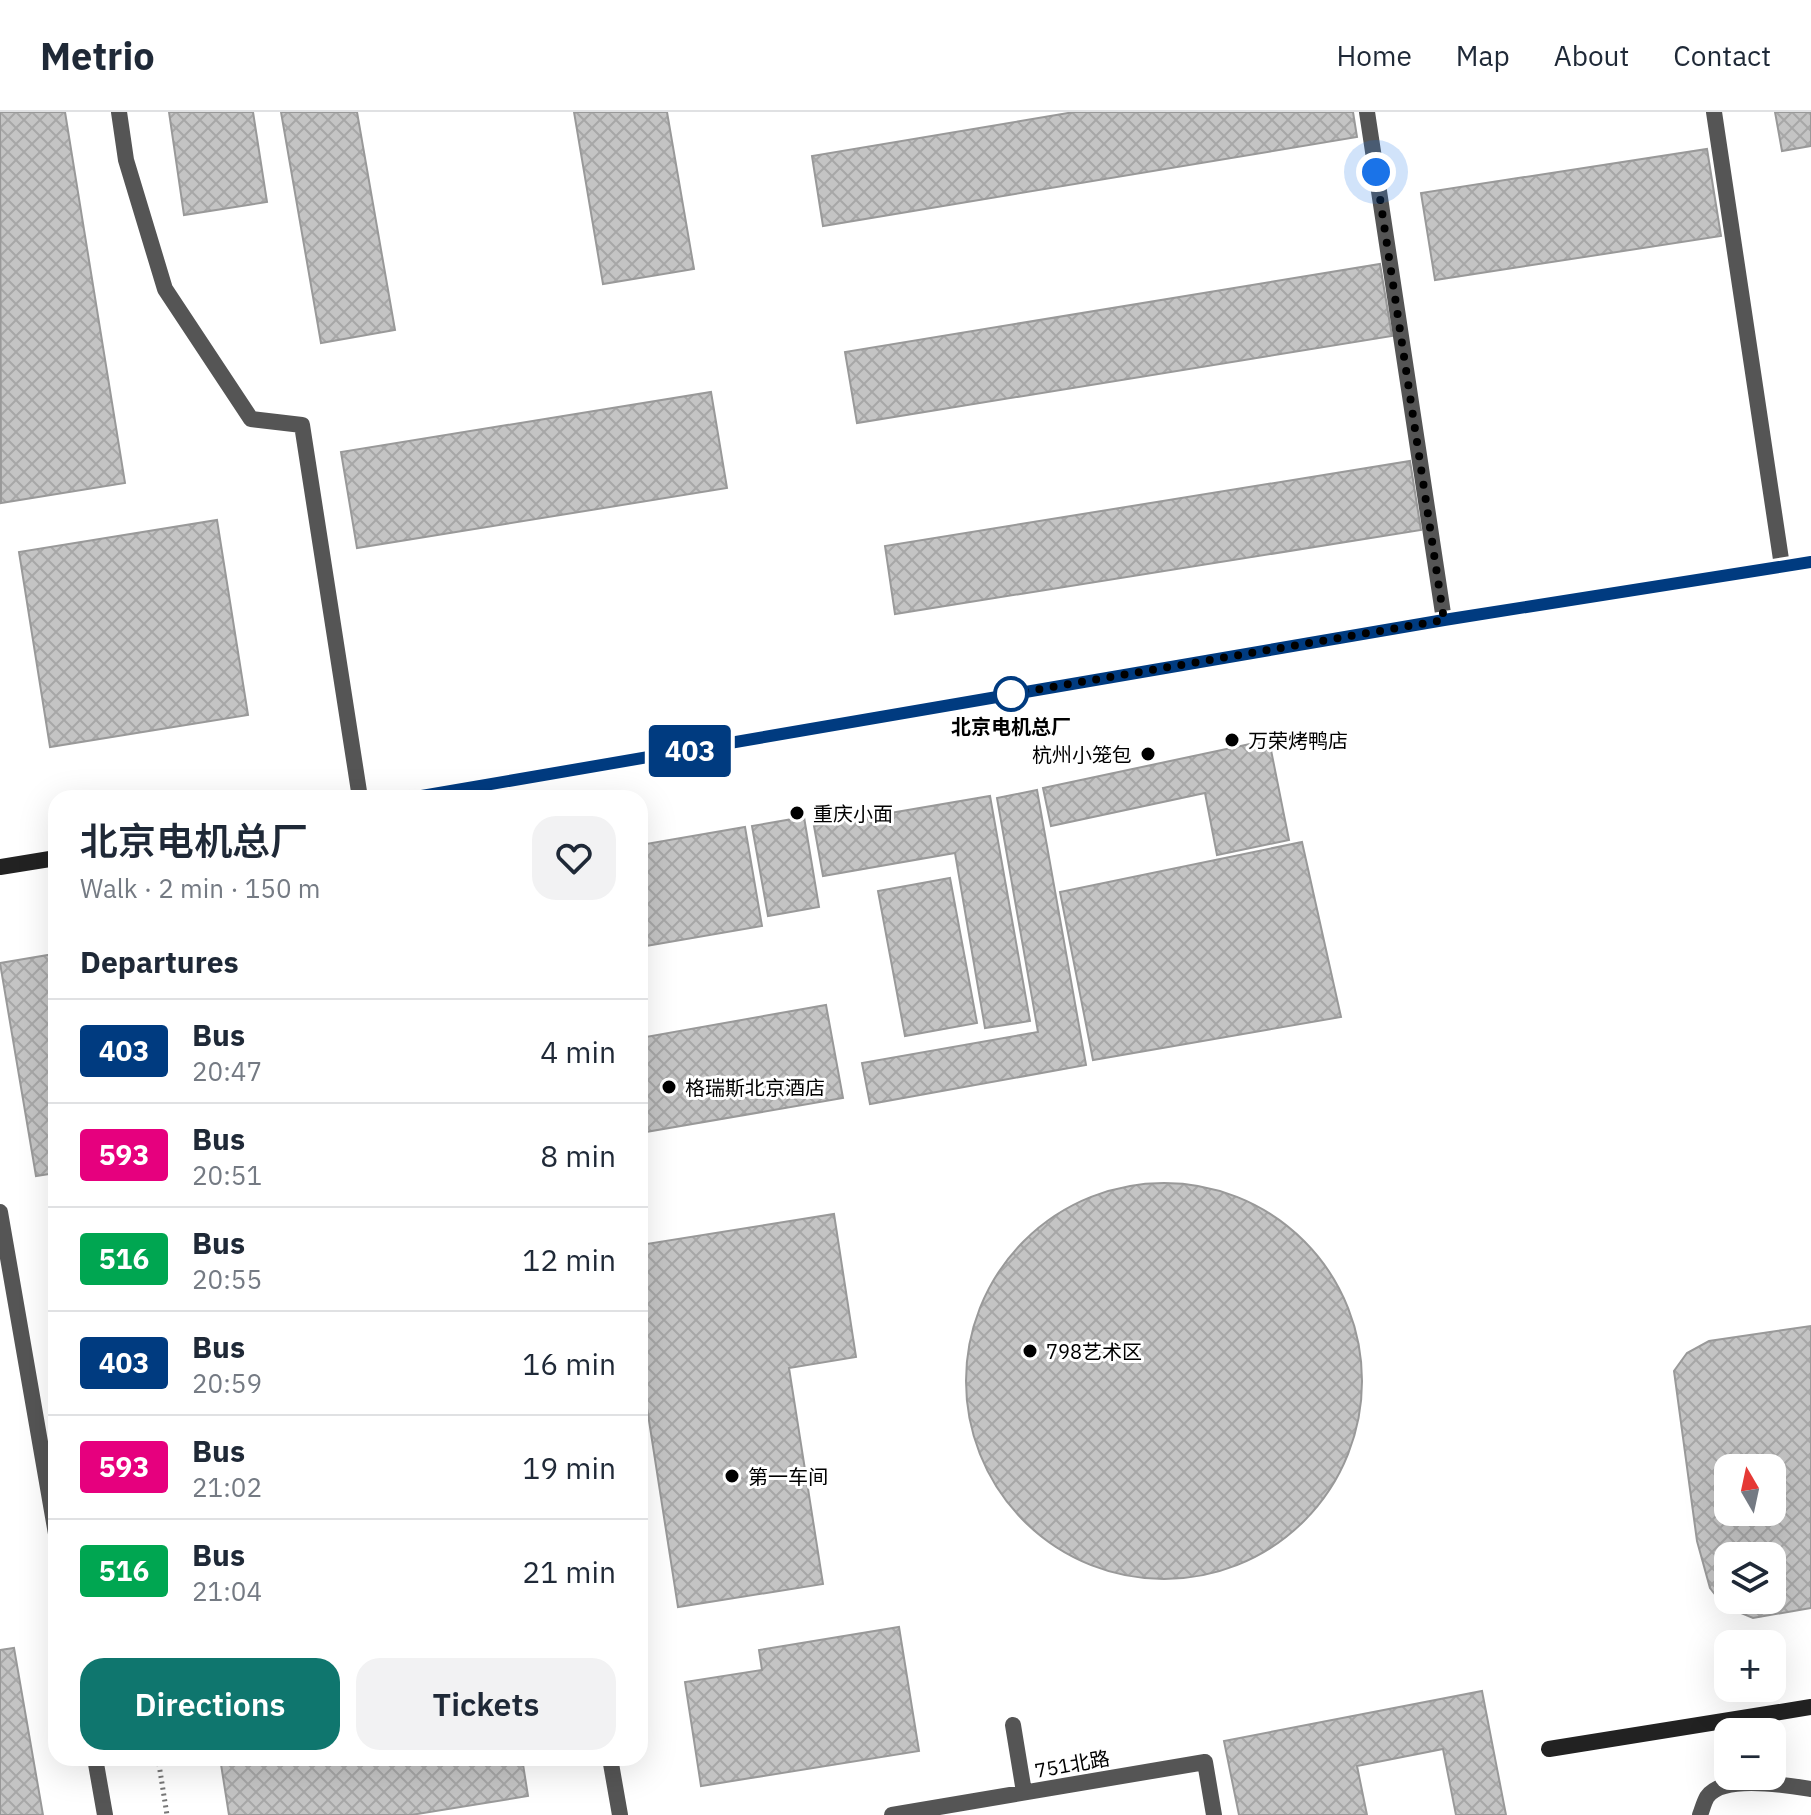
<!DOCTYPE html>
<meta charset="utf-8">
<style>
body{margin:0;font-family:"IBM Plex Sans","Noto Sans SC",sans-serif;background:#f2f2f3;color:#1f2937;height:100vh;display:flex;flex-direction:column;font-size:30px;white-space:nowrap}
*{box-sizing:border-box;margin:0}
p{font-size:26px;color:#747a83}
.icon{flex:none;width:44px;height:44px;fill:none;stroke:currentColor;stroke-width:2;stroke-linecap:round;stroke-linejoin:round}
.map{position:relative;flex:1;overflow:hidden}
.side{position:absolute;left:48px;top:678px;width:600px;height:976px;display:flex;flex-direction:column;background:#fff;border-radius:24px;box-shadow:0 8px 32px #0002}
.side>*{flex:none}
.badge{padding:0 16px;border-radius:6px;font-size:28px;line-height:52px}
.needle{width:52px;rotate:351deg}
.fabs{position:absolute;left:1714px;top:1342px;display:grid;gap:16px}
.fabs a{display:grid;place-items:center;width:72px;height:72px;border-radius:16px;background:#fff;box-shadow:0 8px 32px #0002;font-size:40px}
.you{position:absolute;width:40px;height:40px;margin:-20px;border:6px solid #fff;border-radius:50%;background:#1a73e8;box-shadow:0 0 0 12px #1a73e833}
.map>.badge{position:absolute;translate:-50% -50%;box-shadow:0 0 0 4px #fff}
h2{padding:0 32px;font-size:30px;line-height:72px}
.round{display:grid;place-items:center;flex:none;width:84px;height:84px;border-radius:24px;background:#f2f2f3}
.headline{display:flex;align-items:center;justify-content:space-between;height:136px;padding:0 32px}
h1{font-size:38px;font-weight:600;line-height:60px}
.action{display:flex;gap:16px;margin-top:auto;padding:16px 32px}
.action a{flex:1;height:92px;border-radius:24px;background:#0f766e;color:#fff;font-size:32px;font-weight:600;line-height:92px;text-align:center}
.action a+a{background:#f2f2f3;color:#1f2937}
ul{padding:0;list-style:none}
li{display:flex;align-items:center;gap:24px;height:104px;padding:0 32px;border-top:2px solid #e0e1e3}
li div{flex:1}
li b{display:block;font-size:30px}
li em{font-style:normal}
li .badge{min-width:88px;font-weight:700;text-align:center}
header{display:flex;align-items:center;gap:48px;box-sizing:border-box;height:112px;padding:0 40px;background:#fff;border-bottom:2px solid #e0e1e3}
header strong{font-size:38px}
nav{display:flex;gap:44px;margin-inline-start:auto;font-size:28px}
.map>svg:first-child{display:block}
.building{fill:url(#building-cross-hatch);stroke:#999;stroke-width:2;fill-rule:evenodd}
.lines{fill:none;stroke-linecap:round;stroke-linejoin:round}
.path{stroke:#777;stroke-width:5;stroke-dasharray:2 4;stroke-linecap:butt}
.lane{stroke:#555;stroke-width:16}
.street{stroke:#555;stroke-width:16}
.secondary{stroke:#222;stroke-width:16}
.line-casing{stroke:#fff;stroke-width:18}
.line{stroke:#003b80;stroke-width:12}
.walk{stroke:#000;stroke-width:8;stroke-dasharray:0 14.4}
.stop-dot{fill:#fff;stroke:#003b80;stroke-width:4}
.poi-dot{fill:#000;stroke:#fff;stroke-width:3}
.labels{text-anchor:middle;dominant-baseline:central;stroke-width:6;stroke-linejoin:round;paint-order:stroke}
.stop-label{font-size:20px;font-weight:bold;fill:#000;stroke:#fff}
.poi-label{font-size:20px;fill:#000;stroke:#fff;text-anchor:start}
.street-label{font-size:20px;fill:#000;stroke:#fff}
</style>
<header>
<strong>Metrio</strong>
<nav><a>Home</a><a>Map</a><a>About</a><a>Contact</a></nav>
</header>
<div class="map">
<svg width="1811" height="1703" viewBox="0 0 1811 1703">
<defs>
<pattern id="building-cross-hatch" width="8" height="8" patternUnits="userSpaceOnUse" patternTransform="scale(2)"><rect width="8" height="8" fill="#c4c4c4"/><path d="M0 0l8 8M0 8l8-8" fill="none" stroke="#a7a7a7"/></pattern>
</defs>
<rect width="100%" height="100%" fill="#fff"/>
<path class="building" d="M0 0H65L125 371 1 391Z
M169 0H253L267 90 184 103Z
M281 0H357L395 218 321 231Z
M574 0H667L694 157 603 172Z
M1074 0H1353L1357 25 823 114 812 44Z
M1775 0H1811V34L1782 39Z
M1707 37 1721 124 1435 168 1421 81Z
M1380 152 1392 224 857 311 845 240Z
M711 280 727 376 357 436 341 340Z
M1410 349 1421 418 895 502 885 434Z
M217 408 248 603 50 635 19 440Z
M1269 628 1289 728 1217 743 1205 681 1051 714 1043 676Z
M1037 678 1086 953 870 992 862 951 1038 920 997 686Z
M990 684 1030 909 985 916 955 741 823 764 814 714Z
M804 705 819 795 768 804 752 714Z
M745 715 762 814 640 835V733Z
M1302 730 1341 905 1093 948 1060 780Z
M950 766 977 911 905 924 878 779Z
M54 842 56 856V1061L36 1064 0 851Z
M826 893 843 986 640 1021V926Z
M966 1269a198 198 0 1 1 396 0a198 198 0 1 1-396 0Z
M834 1102 856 1245 789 1256 823 1472 678 1495 640 1251V1133Z
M1811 1214V1496L1753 1506 1724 1494 1710 1476 1697 1429 1674 1259 1687 1241 1709 1229ZM1728 1356H1772V1400H1728ZM1728 1444H1772V1488H1728Z
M899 1515 919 1639 701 1674 685 1570 762 1558 759 1538Z
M14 1536 43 1703H0V1538Z
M1482 1579 1506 1703H1456L1443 1637 1357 1654 1367 1703H1239L1224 1629Z
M220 1646H522L528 1684 411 1703H229Z"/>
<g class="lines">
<path class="path" d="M158 1646 167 1703"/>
<path class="lane" d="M119 0 126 48 165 177 251 307 302 313 360 686
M1367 0 1444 508
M1714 0 1782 454
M1013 1613 1024 1680
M610 1646 620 1703
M892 1703 1205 1650 1214 1703
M1700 1703C1702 1698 1704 1690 1707 1685 1723 1662 1786 1673 1811 1677"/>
<path class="street" d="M0 1100 56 1422
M95 1646 105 1703"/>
<path class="secondary" d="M410 686 1444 508 1811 450
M0 755 56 746
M1549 1637 1811 1595"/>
</g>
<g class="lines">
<g class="line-casing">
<path id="line" d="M410 686 1444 508 1811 450"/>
</g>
<use href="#line" class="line"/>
<path class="walk" d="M1011 582 1444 508 1376 60"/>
</g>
<circle class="stop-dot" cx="1011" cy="582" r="16"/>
<g class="poi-dot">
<circle cx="1232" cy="628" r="8"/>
<circle cx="1148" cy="642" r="8"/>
<circle cx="797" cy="701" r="8"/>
<circle cx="669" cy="975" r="8"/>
<circle cx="1030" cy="1239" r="8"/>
<circle cx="732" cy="1364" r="8"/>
</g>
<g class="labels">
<g class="stop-label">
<text x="1011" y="614">北京电机总厂</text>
</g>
<g class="poi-label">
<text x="1248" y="628">万荣烤鸭店</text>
<text x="1132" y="642" text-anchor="end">杭州小笼包</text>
<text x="813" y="701">重庆小面</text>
<text x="685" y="975">格瑞斯北京酒店</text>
<text x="1046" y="1239">798艺术区</text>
<text x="748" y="1364">第一车间</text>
</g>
<g class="street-label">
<text transform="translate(1072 1652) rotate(-10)">751北路</text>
</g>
</g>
</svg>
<div class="fabs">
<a><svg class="needle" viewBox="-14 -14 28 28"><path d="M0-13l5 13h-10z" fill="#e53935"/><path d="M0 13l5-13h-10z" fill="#747a83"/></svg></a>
<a><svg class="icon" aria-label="layers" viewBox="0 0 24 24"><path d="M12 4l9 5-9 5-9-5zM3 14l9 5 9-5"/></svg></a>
<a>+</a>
<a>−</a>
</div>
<div class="you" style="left:1376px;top:60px"></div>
<b class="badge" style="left:690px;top:639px;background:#003b80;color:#fff">403</b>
<section class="side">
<div class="headline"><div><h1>北京电机总厂</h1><p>Walk · 2 min · 150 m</p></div><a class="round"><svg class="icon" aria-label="heart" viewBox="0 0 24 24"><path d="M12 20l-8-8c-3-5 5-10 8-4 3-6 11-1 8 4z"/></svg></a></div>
<h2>Departures</h2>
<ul>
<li><span class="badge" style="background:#003b80;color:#fff">403</span><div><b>Bus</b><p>20:47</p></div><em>4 min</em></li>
<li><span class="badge" style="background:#e6007e;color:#fff">593</span><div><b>Bus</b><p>20:51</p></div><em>8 min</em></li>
<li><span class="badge" style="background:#00a651;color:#fff">516</span><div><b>Bus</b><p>20:55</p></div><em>12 min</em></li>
<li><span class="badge" style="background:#003b80;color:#fff">403</span><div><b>Bus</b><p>20:59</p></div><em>16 min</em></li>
<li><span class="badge" style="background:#e6007e;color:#fff">593</span><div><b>Bus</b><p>21:02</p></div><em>19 min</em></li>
<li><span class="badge" style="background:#00a651;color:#fff">516</span><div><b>Bus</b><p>21:04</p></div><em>21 min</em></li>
</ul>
<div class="action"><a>Directions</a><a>Tickets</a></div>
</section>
</div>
